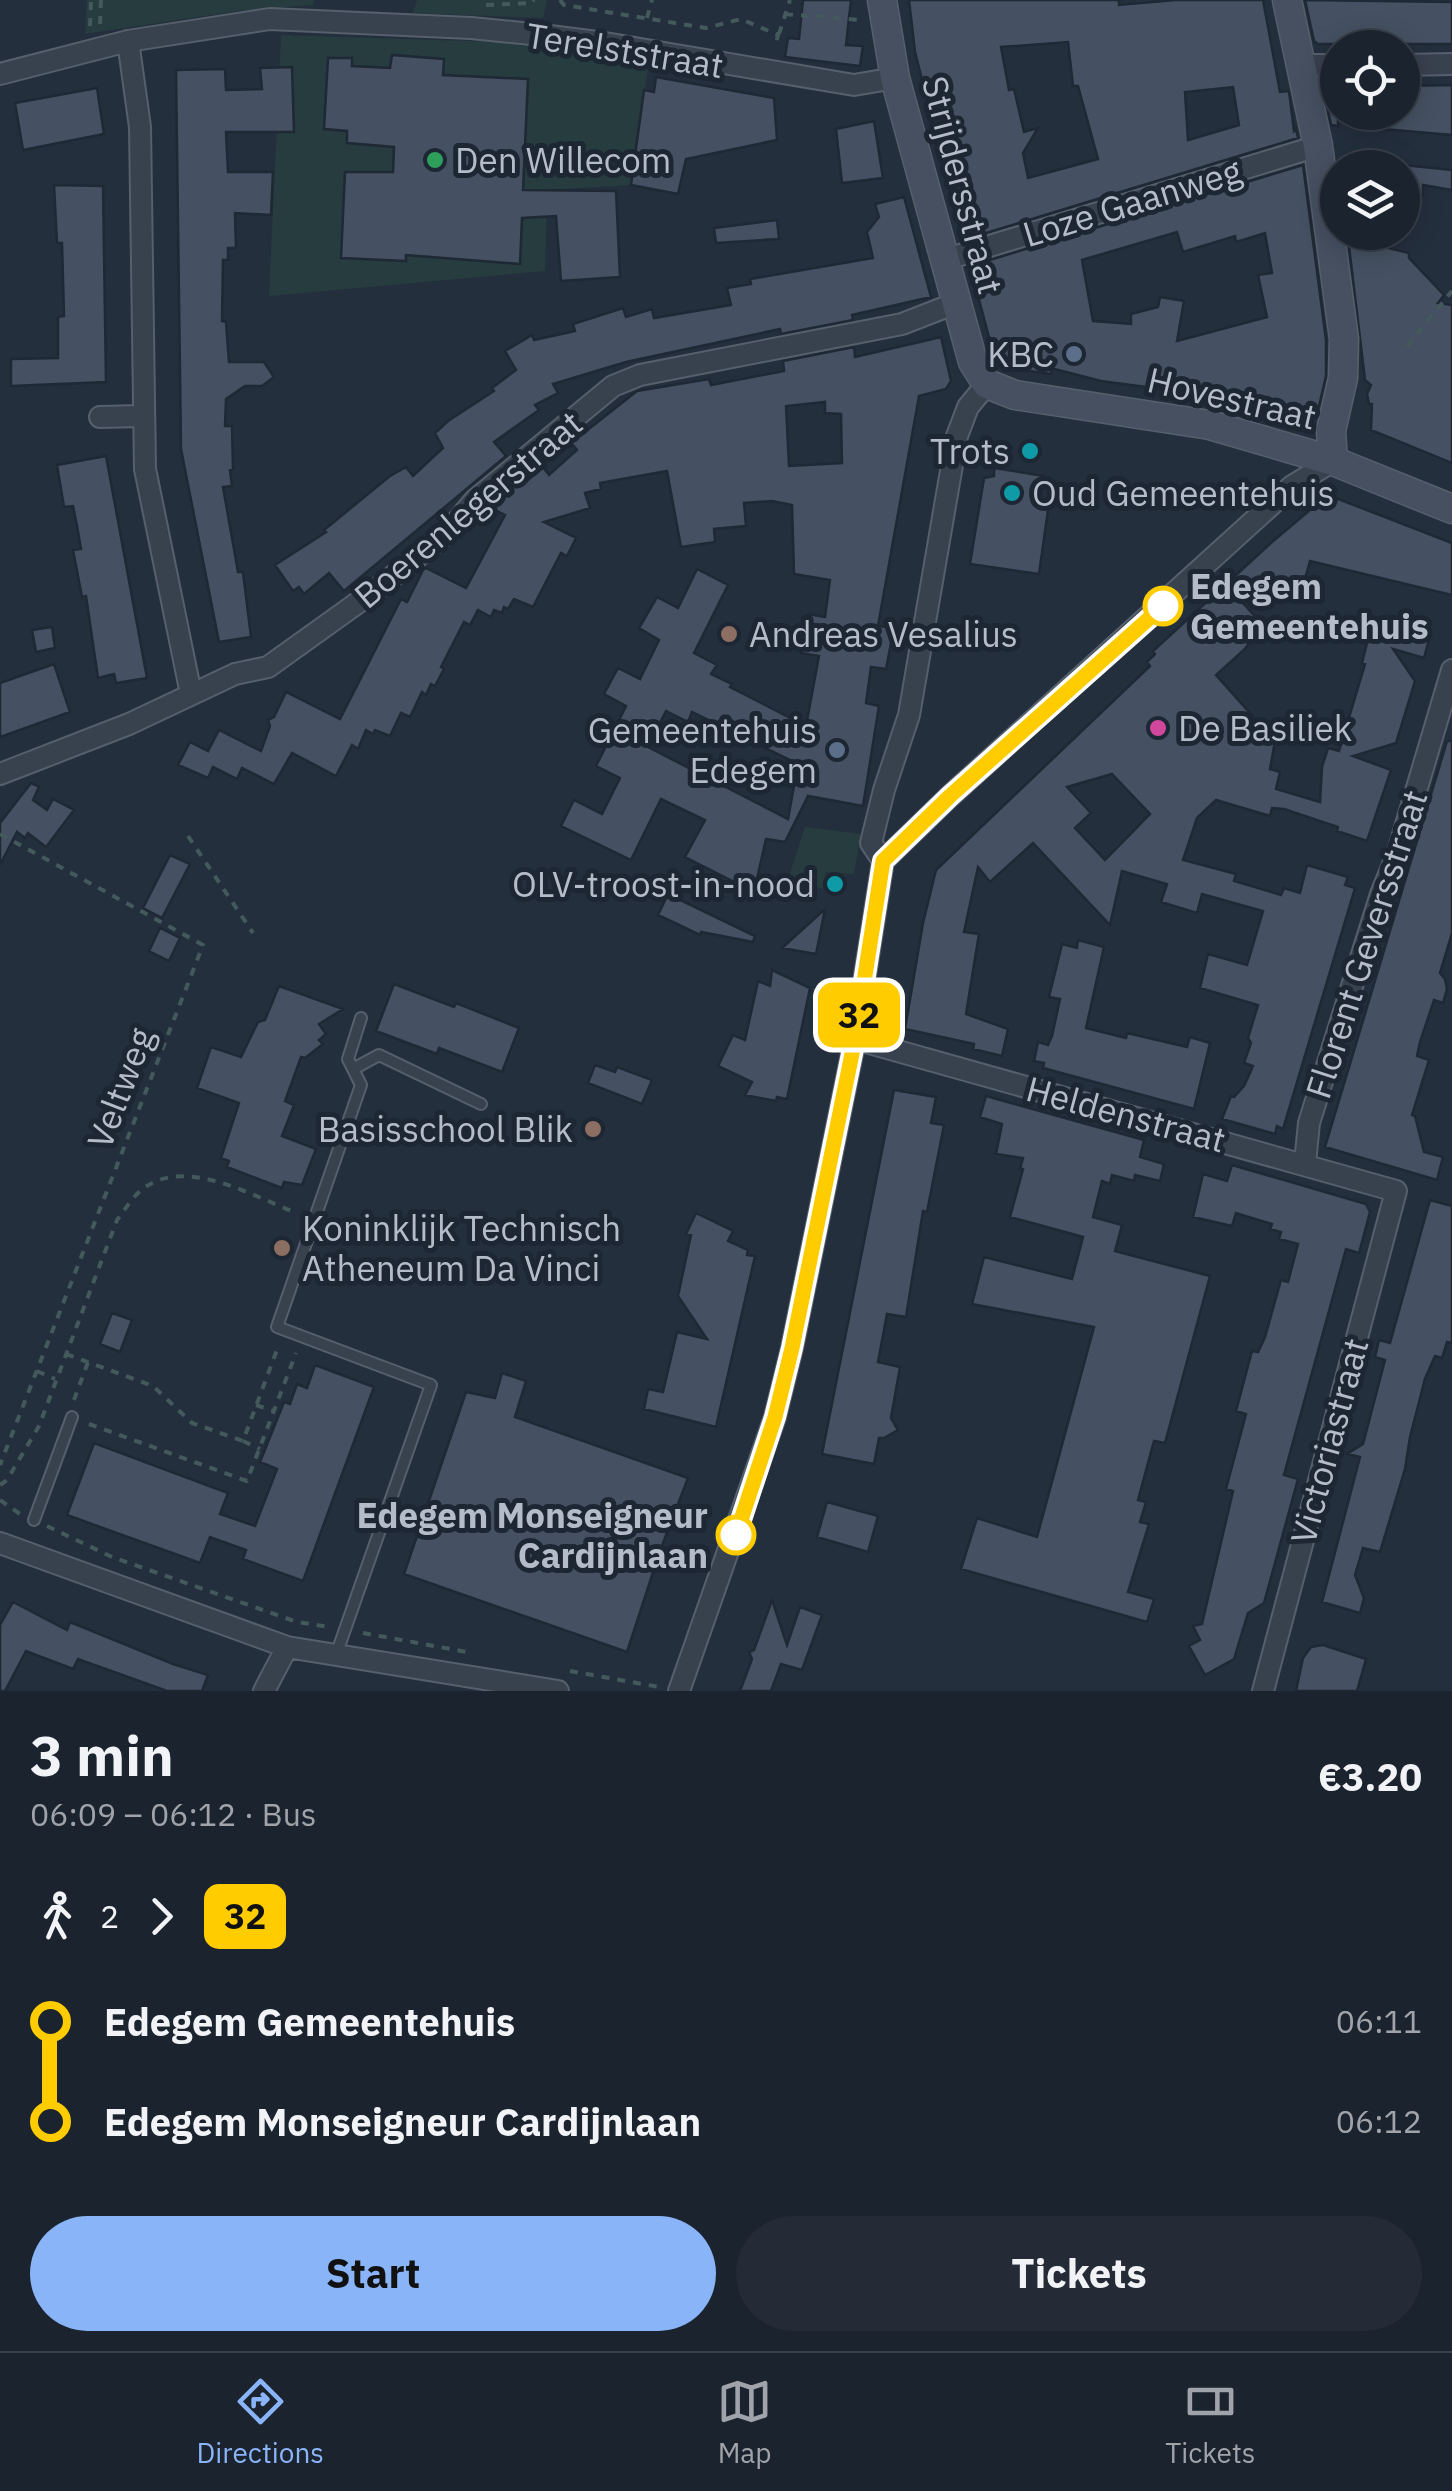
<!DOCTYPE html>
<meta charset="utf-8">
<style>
body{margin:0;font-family:"IBM Plex Sans",sans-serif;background:#242b36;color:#f1f3f6;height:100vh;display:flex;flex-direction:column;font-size:38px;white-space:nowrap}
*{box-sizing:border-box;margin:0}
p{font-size:32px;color:#a0a4aa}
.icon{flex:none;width:55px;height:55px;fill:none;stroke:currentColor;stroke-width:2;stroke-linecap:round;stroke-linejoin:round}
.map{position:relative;height:1691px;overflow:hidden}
.details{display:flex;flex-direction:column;background:#1b232e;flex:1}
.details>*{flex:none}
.badge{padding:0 20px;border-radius:15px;font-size:35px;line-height:65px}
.fabs{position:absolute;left:1320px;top:30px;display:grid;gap:20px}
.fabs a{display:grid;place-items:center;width:100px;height:100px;border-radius:50%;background:#1b232e;box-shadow:0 5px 25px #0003,0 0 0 2px #39404a;font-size:50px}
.map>.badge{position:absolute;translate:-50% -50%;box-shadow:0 0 0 5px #fff}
.legs{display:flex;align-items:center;gap:15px;height:110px;padding:0 30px;font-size:32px}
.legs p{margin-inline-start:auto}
.head{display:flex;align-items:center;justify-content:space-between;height:170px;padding:0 30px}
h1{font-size:55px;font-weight:800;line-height:75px}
.button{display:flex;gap:20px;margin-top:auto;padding:20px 30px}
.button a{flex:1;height:115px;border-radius:60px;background:#8ab4f8;color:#111;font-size:40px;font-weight:800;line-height:115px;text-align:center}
.button a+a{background:#242b36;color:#f1f3f6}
ul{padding:0 30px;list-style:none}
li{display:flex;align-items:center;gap:35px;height:100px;font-size:38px}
li i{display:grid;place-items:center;width:15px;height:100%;margin:0 12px;background:currentColor}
li i::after{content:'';width:25px;height:25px;margin:-12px;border:8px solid;border-radius:50%;background:#1b232e}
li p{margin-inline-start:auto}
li:first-child i{background:linear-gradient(#0000 50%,currentColor 0)}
li:last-child i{background:linear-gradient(currentColor 50%,#0000 0)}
.tab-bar{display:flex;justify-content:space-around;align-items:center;height:140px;border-top:2px solid #39404a;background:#1b232e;font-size:28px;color:#a0a4aa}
.tab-bar a{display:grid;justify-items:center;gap:5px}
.tab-bar .current{color:#8ab4f8}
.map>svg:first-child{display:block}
.green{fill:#263c3f}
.building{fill:#455162;stroke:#1f2835;stroke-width:2.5;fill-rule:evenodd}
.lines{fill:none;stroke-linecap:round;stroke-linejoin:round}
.lane-casing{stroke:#565f6c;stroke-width:14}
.street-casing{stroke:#565f6c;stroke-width:24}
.secondary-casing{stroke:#565f6c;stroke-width:31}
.path{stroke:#44595c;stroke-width:4;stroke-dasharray:8 8;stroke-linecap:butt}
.lane{stroke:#38414e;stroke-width:10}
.street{stroke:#38414e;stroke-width:20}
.secondary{stroke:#465061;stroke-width:28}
.line-1-casing{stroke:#fff;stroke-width:22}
.line-1{stroke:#fc0;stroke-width:15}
.leisure-dot{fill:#2e9e5b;stroke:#1d2633;stroke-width:4}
.service-dot{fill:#5c6f8a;stroke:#1d2633;stroke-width:4}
.culture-dot{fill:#0f9aa8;stroke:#1d2633;stroke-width:4}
.stop-1-dot{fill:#fff;stroke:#fc0;stroke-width:5}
.education-dot{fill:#8d6e63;stroke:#1d2633;stroke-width:4}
.hotel-dot{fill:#d1479c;stroke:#1d2633;stroke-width:4}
.labels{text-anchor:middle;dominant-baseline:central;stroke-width:10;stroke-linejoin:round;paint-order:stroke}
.street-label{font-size:35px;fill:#b4bcc9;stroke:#1d2633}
.poi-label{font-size:35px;fill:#b4bcc9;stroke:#1d2633;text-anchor:start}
.stop-label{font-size:35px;font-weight:bold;fill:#b4bcc9;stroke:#1d2633;text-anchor:start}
</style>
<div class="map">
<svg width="1452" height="1691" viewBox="0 0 1452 1691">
<rect width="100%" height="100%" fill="#242f3e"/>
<path class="green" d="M87 0H314L313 5 238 11 85 34Z
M417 0H547L543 18 413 13Z
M281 35 533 43 649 61 631 185 547 190 545 271 269 296Z
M805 827 861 834 854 874 826 872 822 889 789 876Z"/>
<path class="building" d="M803 0H851L846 45 863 46 860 66 785 57 788 38 799 39Z
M909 0H1119V5L1176 0H1263L1280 92 1289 91 1294 131 1296 129 1298 138 963 240 915 52ZM1068 42 1073 86H1078L1098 159 1028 178 1023 153 1038 128 1024 132 1014 89 1009 90 1001 47ZM1233 87 1239 125 1188 140 1185 92Z
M1305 0 1452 2V44H1318L1314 41Z
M392 55 444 59 443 75 528 79 523 190 616 191 620 277 561 281 556 216 522 218 520 264 406 255V261L341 258 345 172H393L394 147 347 143V131L324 129 328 58H352V66L390 68Z
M292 67 294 132H226L228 172H273L271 215 235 213 236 248H228V260H223L222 321 226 322 229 362H264L274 377 262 386H245L226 399 225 426H232L233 469 230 470 232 486 223 487 238 572H243L251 637 219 642 181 449 176 70 225 69 226 90 262 89 260 68Z
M656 77 774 98 777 140 686 159 678 194 631 185 644 90 654 92Z
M1333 79H1338V126L1331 125 1324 91Z
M1452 85V135L1348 126V112H1402V86Z
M97 88 104 134 23 150 15 103Z
M874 121 883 178 842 183 836 129Z
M1374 162 1452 170V190L1423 185V195L1402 192V168H1373Z
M1303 165 1326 340V376L1319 406 1312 409 1101 381 1051 368V374L1009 368 994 356 970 266ZM1177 232 1183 252 1235 236 1236 242 1265 233 1272 273 1258 275 1267 317 1177 341 1184 301 1160 297 1158 307 1131 314V324L1093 321 1082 260Z
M54 185 103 186 106 382 11 386V359L58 358V317L64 316 62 243H57Z
M904 197 931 297 852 315 853 320 781 334 780 329 626 362 553 384 558 393 535 405 539 410 494 442 506 456 344 591 329 573 304 594 299 587 293 591 275 565 326 532 324 530 390 476 406 467 413 476 443 448 435 433 448 421 494 391 492 388 516 370 505 351 532 335 534 340 575 331 573 324 623 308 626 317 652 309 654 318 731 305 727 288 751 284 750 279 873 258 867 232 879 217 875 204Z
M777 220 779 239 716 243 714 228Z
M1348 238 1409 253V258L1444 295 1438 303 1452 305V463L1371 430 1372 404H1369L1367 394 1371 385 1365 380Z
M941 337 951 381 946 389 919 396 878 626 894 628 886 669 871 667 866 703 879 706 863 806 808 796 785 842 766 839 754 892 685 857 705 820 661 799 631 860 561 826 574 800 602 814 620 778 596 766 626 706 604 694 618 668 640 679 659 640 639 628 657 597 678 608 697 569 728 585 694 653 717 665 711 674 732 684 730 687 806 726 819 656 801 653 808 614 825 617 830 580 794 574 792 505 772 501 744 503 746 526 714 529 715 542 681 547 667 471 600 483 601 489 585 493 590 508 544 522 576 538 567 556 561 553 533 607 514 599 508 609 504 607 502 613 494 610 491 617 478 610 470 625 464 622 441 667 444 669 435 686 431 684 426 695 422 692 410 717 401 713 390 736 375 730 373 734 366 730 358 749 352 745 336 776 292 753 274 784 242 768 237 779 213 767 208 778 178 765 190 742 208 751 219 730 261 751 270 726 268 720 274 717 286 692 340 719 401 599 407 602 423 570 426 568 466 588 505 515 489 507 524 477 527 481 543 467 549 475 577 450 571 443 637 391 709 379 711 385 784 371 783 361 854 347 855 357ZM825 402V413L841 414 842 463 789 466 786 406ZM666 711 688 722 692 712 798 764 788 819 648 747Z
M106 456 147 678 116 683 114 674 98 678 86 596 82 597 73 550 81 549 77 526 73 506 64 507 57 465Z
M994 468 1044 476 1039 508 1048 510 1039 574 970 564 984 478 994 476Z
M1333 497 1452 543V595L1310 561 1305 579 1283 602 1232 591 1262 624 1245 649 1216 675 1275 741 1270 769 1280 772 1276 789 1320 802 1322 767 1328 748 1339 751 1365 664 1362 663 1373 619 1376 624 1430 636 1424 658 1393 649 1415 681 1396 743 1353 756 1391 770 1367 841 1337 831 1338 827 1284 809 1272 808 1270 816 1216 800 1197 818 1183 860 1236 874 1234 881 1281 895 1284 888 1300 893 1307 865 1348 877 1345 885 1355 888 1283 1129 1277 1126 1275 1134 1222 1119 1231 1096 1234 1097 1244 1086 1253 1066 1244 1063 1251 1043 1248 1038 1258 1005 1200 988 1208 954 1247 965 1263 911 1202 894 1197 913 1161 902 1167 884 1122 871 1110 925 1033 843 990 882 978 867 964 932 979 934 966 1014 1008 1029 1002 1056 973 1049 974 1044 905 1029 923 923 936 870 1150 666 1147 662 1155 654 1153 651 1272 542 1323 499ZM1112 774 1150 814 1105 860 1075 828 1091 813 1067 787Z
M52 627 55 648 36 652 32 630Z
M54 664 70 712 0 737V683Z
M1447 741H1452V933L1440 973 1445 979 1447 989 1443 1003 1434 1000 1420 1042 1417 1056 1429 1060 1412 1115 1415 1116 1424 1152 1443 1157 1437 1180 1325 1147Z
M31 783 39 787 33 800 47 810 53 799 74 810 46 847 28 833 25 838 17 832 0 865V823Z
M170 855 190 864 162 918 143 908Z
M668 894 755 936 753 942 701 932 700 935 658 915Z
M825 909 816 954 782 948Z
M160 928 180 938 169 961 149 951Z
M1078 940 1104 947 1086 1028 1126 1038 1127 1033 1187 1047 1190 1037 1210 1043 1194 1109 1043 1068 1044 1063 1034 1061 1038 1042 1048 1045 1052 1036 1060 999 1049 997 1062 944 1077 948Z
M772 970 810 988 787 1099 777 1097 776 1101 745 1095 752 1082 718 1066 733 1035 745 1040 758 981 770 986Z
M394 984 454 1007 456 1003 519 1028 502 1072 439 1048 437 1054 376 1031Z
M279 986 343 1009 319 1024 326 1034 319 1040 323 1044 305 1058 301 1057 285 1101 294 1105 282 1136 316 1149 302 1185 284 1182 282 1188 227 1167 229 1161 221 1158 239 1103 197 1088 211 1047 241 1057 258 1022 265 1020Z
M595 1065 615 1072 617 1067 652 1080 642 1104 588 1083Z
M894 1090 936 1097 931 1123 944 1125 927 1212 923 1211 906 1317 887 1314 878 1362 900 1367 891 1418 898 1430 884 1438H879L874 1464 822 1454Z
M986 1096 1144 1140 1140 1157 1164 1164 1160 1181 1135 1175 1134 1181 1112 1175 1110 1184 1102 1181 1093 1217 1122 1225 1115 1251 1210 1276 1165 1443 1154 1441 1138 1500 1146 1502 1140 1522 1149 1524 1128 1592 1154 1599 1147 1622 961 1569 977 1518 1037 1537 1094 1327 972 1304 984 1257 1072 1279 1083 1237 1010 1217 1023 1169H1020L1023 1158 996 1154 1002 1124 980 1117Z
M1232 1165 1366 1204 1370 1212 1359 1253 1346 1249 1284 1475 1298 1479 1264 1603 1248 1613 1234 1659 1205 1675 1189 1646 1200 1640 1193 1626 1202 1624 1233 1491 1226 1489 1246 1414 1236 1411 1252 1351 1258 1352 1265 1337 1281 1280 1288 1282 1298 1244 1279 1239 1281 1232 1270 1229 1272 1224 1236 1213 1232 1226 1193 1217 1203 1174 1227 1181Z
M1430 1200 1452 1206V1343L1447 1342 1442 1358 1435 1356 1425 1379 1410 1437 1405 1469 1380 1552 1363 1548 1355 1575 1364 1598 1360 1613 1322 1602 1360 1457 1347 1454 1363 1444 1385 1360 1375 1357 1379 1340 1390 1343Z
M696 1213 733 1231 728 1241 748 1250 747 1255 755 1256 716 1427 644 1409 648 1389 663 1392 677 1332 707 1339 678 1296 691 1235 686 1234Z
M112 1313 132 1320 120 1352 100 1344Z
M315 1365 374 1387 303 1581 243 1559 246 1550 210 1537 200 1563 67 1515 94 1443 228 1493 220 1514 255 1526 277 1469 260 1462 284 1402 290 1404 297 1384 307 1388Z
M502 1373 526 1381 515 1417 688 1478 660 1551 627 1652 404 1574 466 1392 495 1398Z
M827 1502 878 1516 868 1552 817 1537Z
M772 1600 787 1645 800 1607 822 1615 802 1670 781 1664 771 1691H740L752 1659 749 1652 754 1650Z
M13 1602 67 1630 70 1622 173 1664 208 1675 202 1691H167L78 1659 73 1669 26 1651 5 1691H0V1625Z
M1323 1645 1366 1659 1357 1691H1296L1303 1658 1311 1647Z"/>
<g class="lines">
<g class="lane-casing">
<path id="lane" d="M353 1069 379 1055 481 1104
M34 1520 72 1417
M336 1655 431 1385 277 1327 361 1085 348 1059 361 1018"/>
</g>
<g class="street-casing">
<path id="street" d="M128 41 140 127 145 469 191 694
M1303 65H1338
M1402 65 1452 64
M0 74 128 41 270 19 471 28 542 35 605 43 854 85 895 78
M947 259 1318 146
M100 417 142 416
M0 774 129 724 235 674 268 667 381 586 448 532 475 500 613 386 640 375 902 324 956 303
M883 861 950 796 1292 486 1333 461
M883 861 871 843 884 790 909 715 957 436 968 407 987 384
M855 1039 1396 1191 1263 1691
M1305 1163 1309 1123 1381 894 1397 855 1452 670
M0 1543 287 1647 558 1691
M264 1691 287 1647
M679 1691 775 1417 792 1348 855 1039 883 861"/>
</g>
<g class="secondary-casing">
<path id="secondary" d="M882 0 895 78 973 362 987 384 1015 395 1210 425 1333 461 1452 509
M1287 0 1318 146 1344 339 1343 378 1331 431 1333 461"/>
</g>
<path class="path" d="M560 0 564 5 706 28 741 19 778 35 775 48
M486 5 532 3 534 0
M785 14 860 20
M647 18 652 0
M100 24 101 0
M90 26 91 0
M779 34 790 0
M1407 346 1452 291
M0 834 203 945 0 1465
M188 836 253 933
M66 1354 153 1386 192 1423 243 1441 278 1347
M37 1371 55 1379
M74 1400 88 1362
M256 1405 274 1411
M89 1424 247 1481 296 1353
M243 1441 260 1449
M0 1485 7 1480 39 1426 117 1220C123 1212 129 1203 136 1195 179 1151 251 1196 297 1213
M0 1500 20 1514
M47 1526 112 1557 297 1622 329 1627
M363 1633 467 1652
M570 1671 659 1687"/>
<use href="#lane" class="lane"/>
<use href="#street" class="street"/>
<use href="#secondary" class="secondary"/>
</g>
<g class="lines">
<g class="line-1-casing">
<path id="line-1" d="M736 1535 775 1417 792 1348 855 1039 883 861 950 796 1163 606"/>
</g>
<use href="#line-1" class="line-1"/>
</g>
<circle class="leisure-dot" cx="435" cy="160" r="10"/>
<g class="service-dot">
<circle cx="1074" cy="354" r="10"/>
<circle cx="837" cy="750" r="10"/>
</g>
<g class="culture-dot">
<circle cx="1030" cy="451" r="10"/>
<circle cx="1012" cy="493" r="10"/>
<circle cx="835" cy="884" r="10"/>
</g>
<g class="stop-1-dot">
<circle cx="1163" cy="606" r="18"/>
<circle cx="736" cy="1535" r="18"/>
</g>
<g class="education-dot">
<circle cx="729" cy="634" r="10"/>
<circle cx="593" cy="1129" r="10"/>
<circle cx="282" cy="1248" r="10"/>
</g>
<circle class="hotel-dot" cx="1158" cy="728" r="10"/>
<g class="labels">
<g class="street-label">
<text transform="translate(625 50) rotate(9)">Terelststraat</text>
<text transform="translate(963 185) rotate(75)">Strijdersstraat</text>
<text transform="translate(1132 202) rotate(-17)">Loze Gaanweg</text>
<text transform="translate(1232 398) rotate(13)">Hovestraat</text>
<text transform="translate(468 509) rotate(-40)">Boerenlegerstraat</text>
<text transform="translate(1366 944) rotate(-72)">Florent Geversstraat</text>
<text transform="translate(120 1088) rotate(-69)">Veltweg</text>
<text transform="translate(1126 1114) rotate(15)">Heldenstraat</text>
<text transform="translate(1329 1441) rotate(-75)">Victoriastraat</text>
</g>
<g class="poi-label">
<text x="455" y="160">Den Willecom</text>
<text x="1054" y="354" text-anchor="end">KBC</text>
<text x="1010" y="451" text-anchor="end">Trots</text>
<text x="1032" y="493">Oud Gemeentehuis</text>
<text x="749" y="634">Andreas Vesalius</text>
<text x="1178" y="728">De Basiliek</text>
<text x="817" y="730" text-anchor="end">Gemeentehuis<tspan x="817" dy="40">Edegem</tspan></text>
<text x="815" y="884" text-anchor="end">OLV-troost-in-nood</text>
<text x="573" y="1129" text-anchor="end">Basisschool Blik</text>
<text x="302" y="1228">Koninklijk Technisch<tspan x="302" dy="40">Atheneum Da Vinci</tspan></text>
</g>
<g class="stop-label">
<text x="1190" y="586">Edegem<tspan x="1190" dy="40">Gemeentehuis</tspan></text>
<text x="708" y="1515" text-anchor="end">Edegem Monseigneur<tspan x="708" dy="40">Cardijnlaan</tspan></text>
</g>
</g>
</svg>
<div class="fabs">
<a><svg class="icon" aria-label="locate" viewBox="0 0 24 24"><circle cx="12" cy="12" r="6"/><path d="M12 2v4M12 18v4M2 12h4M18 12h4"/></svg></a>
<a><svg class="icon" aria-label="layers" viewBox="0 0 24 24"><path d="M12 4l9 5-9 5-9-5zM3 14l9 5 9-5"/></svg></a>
</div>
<b class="badge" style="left:859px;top:1015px;background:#fc0;color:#111">32</b>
</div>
<section class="details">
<div class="head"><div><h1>3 min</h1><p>06:09 – 06:12 · Bus</p></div><b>€3.20</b></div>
<div class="legs"><svg class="icon" aria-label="walk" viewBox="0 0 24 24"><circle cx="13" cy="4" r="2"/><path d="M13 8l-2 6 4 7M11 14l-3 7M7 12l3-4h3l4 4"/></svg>2<svg class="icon" aria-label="forward" viewBox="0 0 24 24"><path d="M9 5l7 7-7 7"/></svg><b class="badge" style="background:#fc0;color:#111">32</b></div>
<ul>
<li><i style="color:#fc0"></i><b>Edegem Gemeentehuis</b><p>06:11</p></li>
<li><i style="color:#fc0"></i><b>Edegem Monseigneur Cardijnlaan</b><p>06:12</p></li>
</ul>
<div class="button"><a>Start</a><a>Tickets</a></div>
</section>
<nav class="tab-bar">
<a class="current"><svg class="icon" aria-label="directions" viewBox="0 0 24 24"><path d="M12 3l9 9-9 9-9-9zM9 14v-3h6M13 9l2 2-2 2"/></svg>Directions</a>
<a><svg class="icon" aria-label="map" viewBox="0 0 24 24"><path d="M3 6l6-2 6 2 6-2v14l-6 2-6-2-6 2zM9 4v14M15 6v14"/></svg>Map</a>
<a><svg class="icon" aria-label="tickets" viewBox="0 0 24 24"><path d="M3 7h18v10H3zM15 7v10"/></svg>Tickets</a>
</nav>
